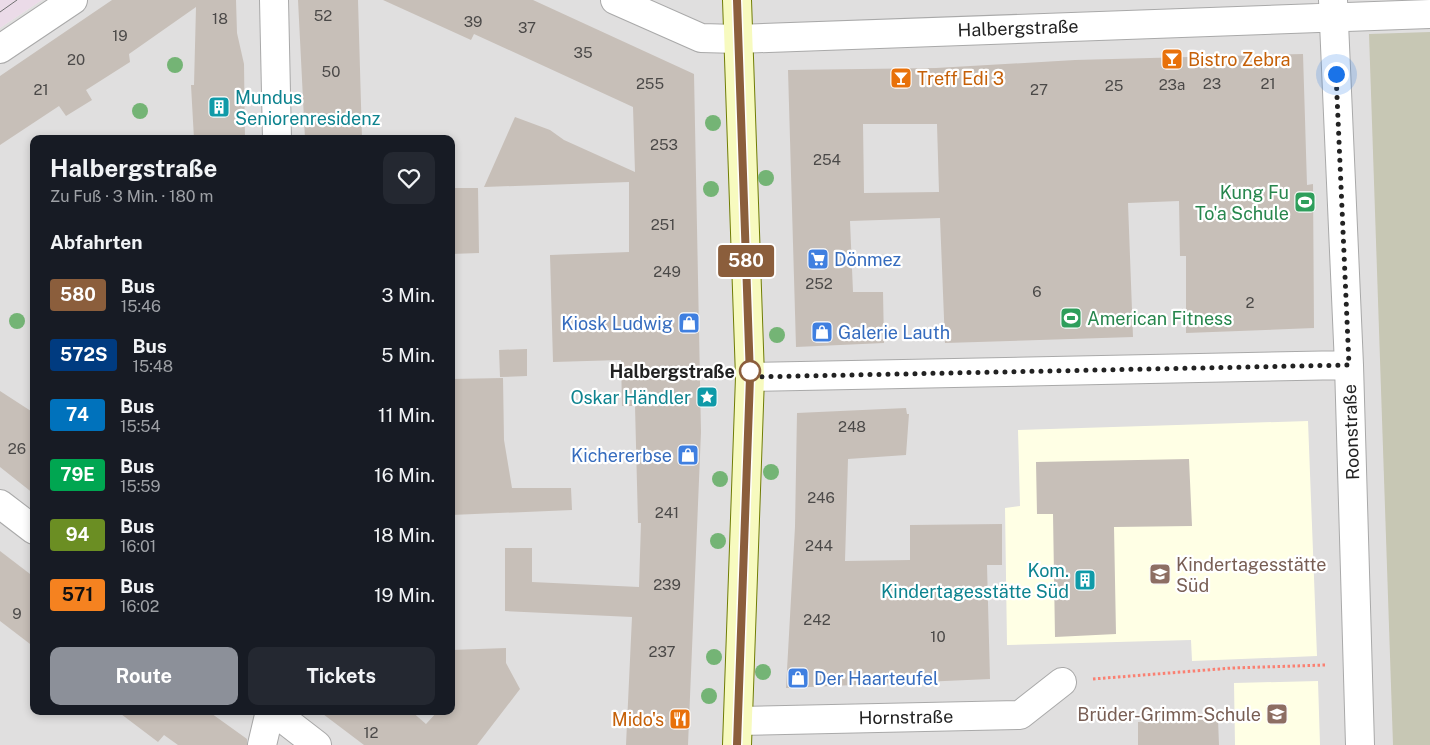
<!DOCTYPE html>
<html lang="de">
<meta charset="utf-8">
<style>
body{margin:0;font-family:"Public Sans",sans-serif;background:#242831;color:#f1f3f6;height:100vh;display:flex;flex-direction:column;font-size:19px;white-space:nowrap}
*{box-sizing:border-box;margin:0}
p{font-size:16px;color:#9ea1a6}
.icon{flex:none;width:28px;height:28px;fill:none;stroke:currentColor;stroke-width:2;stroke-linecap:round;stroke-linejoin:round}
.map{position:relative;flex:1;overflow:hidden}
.details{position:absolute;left:30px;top:135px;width:425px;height:580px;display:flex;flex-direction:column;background:#171b24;border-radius:10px;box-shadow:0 2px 8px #0003}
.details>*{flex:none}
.badge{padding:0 10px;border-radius:4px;font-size:18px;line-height:32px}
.you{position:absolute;width:25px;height:25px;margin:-12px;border:4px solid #fff;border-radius:50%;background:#1a73e8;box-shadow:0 0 0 8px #1a73e833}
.map>.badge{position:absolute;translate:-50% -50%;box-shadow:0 0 0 2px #fff}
h2{padding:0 20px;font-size:19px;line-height:45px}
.round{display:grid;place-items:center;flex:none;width:52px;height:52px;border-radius:10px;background:#242831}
.summary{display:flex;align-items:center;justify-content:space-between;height:85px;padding:0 20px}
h1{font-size:24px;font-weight:700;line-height:38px}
.cta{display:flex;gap:10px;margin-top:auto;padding:10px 20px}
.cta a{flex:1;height:58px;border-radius:10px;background:#8c9099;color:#fff;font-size:20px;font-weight:700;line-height:58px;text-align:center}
.cta a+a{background:#242831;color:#f1f3f6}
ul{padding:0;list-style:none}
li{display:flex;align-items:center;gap:15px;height:60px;padding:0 20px}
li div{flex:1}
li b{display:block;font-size:19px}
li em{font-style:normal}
li .badge{min-width:55px;font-weight:700;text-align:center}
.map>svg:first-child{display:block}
.residential{fill:#e0dfdf;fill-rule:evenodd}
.industrial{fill:#ebdbe8}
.education{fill:#ffffe5}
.construction{fill:#c7c7b4}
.building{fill:#c7bfb8;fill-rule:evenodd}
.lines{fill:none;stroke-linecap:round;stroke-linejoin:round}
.street-casing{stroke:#a9a9a9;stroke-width:30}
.secondary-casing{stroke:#707d05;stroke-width:30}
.path{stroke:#fa8072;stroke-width:3;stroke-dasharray:2.5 2.5;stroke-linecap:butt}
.street{stroke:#fff;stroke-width:28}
.secondary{stroke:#f7fabf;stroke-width:28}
.tram{stroke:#707070;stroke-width:1}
.tree{fill:#74b475}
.line-casing{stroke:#fff;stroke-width:11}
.line{stroke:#8b5e3c;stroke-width:8}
.walk{stroke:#222;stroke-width:5;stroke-dasharray:0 9}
.stop-dot{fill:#fff;stroke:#8b5e3c;stroke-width:2.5}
.labels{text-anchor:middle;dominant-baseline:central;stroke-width:4.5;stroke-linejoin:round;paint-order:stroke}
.number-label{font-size:15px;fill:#4b4948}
.street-label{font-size:18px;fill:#222;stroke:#fff}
.food-label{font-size:18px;fill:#c56008;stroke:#fff;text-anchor:start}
.culture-label{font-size:18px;fill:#0d838f;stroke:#fff;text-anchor:end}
.leisure-label{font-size:18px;fill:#27864d;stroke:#fff;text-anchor:end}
.shop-label{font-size:18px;fill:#366cbe;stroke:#fff;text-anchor:start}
.stop-label{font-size:18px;font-weight:bold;fill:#222;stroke:#fff;text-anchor:end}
.education-label{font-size:18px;fill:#785e54;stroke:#fff;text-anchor:start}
</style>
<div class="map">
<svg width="1430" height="745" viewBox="0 0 1430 745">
<rect width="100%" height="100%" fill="#f2efe9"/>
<path class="residential" d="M42 0H1430V745H0V28ZM34 139H451V711H34Z"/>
<path class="industrial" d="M0 0H42L0 28Z"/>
<path class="education" d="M1308 421 1317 656 1192 661 1191 640 1007 645 1005 508 1020 506 1018 430Z
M1318 681 1320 745H1235L1234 683Z"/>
<path class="construction" d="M1430 32V745H1393L1369 34Z"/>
<path class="building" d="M112 0H236L237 33 244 64 245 139H194L191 85H194L196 7 129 54 130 62 86 90 92 100 66 116 59 106 0 145V76Z
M298 0H358L362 139H305Z
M383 0H533L694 74 701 432 688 745H626L632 617 505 611V548H532V582L639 587 641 523H638L635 406H622L621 360 553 362 550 255 629 252V182L484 187 515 117 550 130 564 140 635 172 633 107 474 34 471 40Z
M1303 54 1307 185 1313 184 1314 328 1186 333V256H1180L1179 201 1128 203 1133 337 945 343 940 218 850 221 853 292H883L884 343 796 347 788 70 936 68 1075 60ZM863 124H937L939 192 864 193Z
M451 188H478L479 253 451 254Z
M527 349V376L500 377 499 350Z
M503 378 504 440 512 488H571L572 510 451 515V379Z
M0 391 34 413V494L0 467Z
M906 408 907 414H909L906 455 848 459 845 561 910 560V525L1002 524V565H987L990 679 786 688 795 527 797 413Z
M1189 459 1192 526 1114 527 1116 634 1055 637 1053 514H1037L1036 462Z
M0 551 34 577V647L0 621Z
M506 648V663L520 689 477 745H364L319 711H411L426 724 438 711H451V650Z
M117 711H208L247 739V745H178L164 735 158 742Z
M1218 719 1219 745H1138V722Z"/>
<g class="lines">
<g class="street-casing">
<path id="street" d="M274 0 277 139
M615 0 701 38 738 39 1430 14
M1333 0 1349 365 1360 745
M0 49 73 0
M750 377 1349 365
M0 504 34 530
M273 711 317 745
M738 721 1020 715 1062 682
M262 745 270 711"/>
</g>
<g class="secondary-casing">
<path id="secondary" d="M737 745 750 377 737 0"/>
</g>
<path class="path" d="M1093 679 1232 668 1326 665"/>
<use href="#street" class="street"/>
<use href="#secondary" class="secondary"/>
<path class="tram" d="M0 12 17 0"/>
</g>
<g class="tree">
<circle cx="175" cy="65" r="8"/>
<circle cx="140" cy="111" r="8"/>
<circle cx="713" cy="123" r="8"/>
<circle cx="766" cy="178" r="8"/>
<circle cx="711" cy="189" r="8"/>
<circle cx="17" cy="321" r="8"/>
<circle cx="777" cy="335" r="8"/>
<circle cx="771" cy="472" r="8"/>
<circle cx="720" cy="479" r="8"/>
<circle cx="718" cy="541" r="8"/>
<circle cx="714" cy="657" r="8"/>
<circle cx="763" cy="672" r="8"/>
<circle cx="709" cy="696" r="8"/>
</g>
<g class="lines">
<g class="line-casing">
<path id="line" d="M737 745 750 377 737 0"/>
</g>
<use href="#line" class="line"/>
<path class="walk" d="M750 371V377L1349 365 1336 74"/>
</g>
<defs>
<g id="bar-square" transform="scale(1.125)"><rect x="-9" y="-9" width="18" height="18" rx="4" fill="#e8710a" stroke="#fff"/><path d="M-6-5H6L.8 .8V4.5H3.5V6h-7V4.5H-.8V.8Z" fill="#fff"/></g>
<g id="building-square" transform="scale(1.125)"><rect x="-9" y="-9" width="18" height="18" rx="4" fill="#0f9aa8" stroke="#fff"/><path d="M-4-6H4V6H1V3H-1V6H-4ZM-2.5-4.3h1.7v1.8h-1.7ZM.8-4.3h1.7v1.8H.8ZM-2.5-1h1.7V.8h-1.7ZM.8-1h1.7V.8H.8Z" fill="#fff"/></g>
<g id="stadium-square" transform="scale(1.125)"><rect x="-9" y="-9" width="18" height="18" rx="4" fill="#2e9e5b" stroke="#fff"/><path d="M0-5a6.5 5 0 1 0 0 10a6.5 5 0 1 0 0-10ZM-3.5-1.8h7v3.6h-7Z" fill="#fff"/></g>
<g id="supermarket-square" transform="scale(1.125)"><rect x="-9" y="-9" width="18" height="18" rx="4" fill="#3f7fe0" stroke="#fff"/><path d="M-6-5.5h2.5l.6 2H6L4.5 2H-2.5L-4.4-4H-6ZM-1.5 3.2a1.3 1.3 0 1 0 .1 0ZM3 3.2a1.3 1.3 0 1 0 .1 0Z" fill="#fff"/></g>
<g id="shop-square" transform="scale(1.125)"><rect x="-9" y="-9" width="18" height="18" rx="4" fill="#3f7fe0" stroke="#fff"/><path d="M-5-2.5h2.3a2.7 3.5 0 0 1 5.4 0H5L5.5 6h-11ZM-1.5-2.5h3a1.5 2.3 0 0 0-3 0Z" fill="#fff"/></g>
<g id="sight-square" transform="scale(1.125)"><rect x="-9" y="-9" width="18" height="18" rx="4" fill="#0f9aa8" stroke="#fff"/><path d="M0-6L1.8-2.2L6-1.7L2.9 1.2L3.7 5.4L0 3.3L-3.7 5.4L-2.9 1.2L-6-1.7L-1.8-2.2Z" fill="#fff"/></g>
<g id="school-square" transform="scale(1.125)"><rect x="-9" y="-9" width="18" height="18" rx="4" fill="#8d6e63" stroke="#fff"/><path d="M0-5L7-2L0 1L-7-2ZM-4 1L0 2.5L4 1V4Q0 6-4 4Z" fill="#fff"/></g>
<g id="restaurant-square" transform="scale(1.125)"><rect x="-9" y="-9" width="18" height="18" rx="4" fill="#e8710a" stroke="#fff"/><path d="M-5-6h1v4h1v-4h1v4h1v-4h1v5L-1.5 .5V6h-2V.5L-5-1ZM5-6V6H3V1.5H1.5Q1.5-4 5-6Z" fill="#fff"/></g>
</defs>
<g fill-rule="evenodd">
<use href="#bar-square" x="1172" y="59"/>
<use href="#bar-square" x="901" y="78"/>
<use href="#building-square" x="219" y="107"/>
<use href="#stadium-square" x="1305" y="202"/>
<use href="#supermarket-square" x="818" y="259"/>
<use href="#stadium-square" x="1071" y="318"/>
<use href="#shop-square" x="689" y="323"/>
<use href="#shop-square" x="822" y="332"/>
<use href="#sight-square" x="707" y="397"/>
<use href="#shop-square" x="688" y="455"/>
<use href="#school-square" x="1160" y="574"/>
<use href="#building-square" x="1085" y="580"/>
<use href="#shop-square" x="798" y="678"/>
<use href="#school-square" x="1277" y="714"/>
<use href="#restaurant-square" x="680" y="719"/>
</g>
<circle class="stop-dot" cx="750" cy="371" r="10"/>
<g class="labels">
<g class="number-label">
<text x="323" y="15">52</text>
<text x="220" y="18">18</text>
<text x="473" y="21">39</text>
<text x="527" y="27">37</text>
<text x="120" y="35">19</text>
<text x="583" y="52">35</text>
<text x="76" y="59">20</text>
<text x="331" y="71">50</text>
<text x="650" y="83">255</text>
<text x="1212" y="83">23</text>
<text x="1268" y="83">21</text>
<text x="1172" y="84">23a</text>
<text x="1114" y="85">25</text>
<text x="41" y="89">21</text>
<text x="1039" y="89">27</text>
<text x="664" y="144">253</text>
<text x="827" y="159">254</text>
<text x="663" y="224">251</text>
<text x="667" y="271">249</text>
<text x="819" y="283">252</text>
<text x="1037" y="291">6</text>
<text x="1250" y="302">2</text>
<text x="852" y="426">248</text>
<text x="17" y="448">26</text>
<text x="821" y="497">246</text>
<text x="667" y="512">241</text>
<text x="819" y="545">244</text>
<text x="667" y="584">239</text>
<text x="17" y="613">9</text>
<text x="817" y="619">242</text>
<text x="938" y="636">10</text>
<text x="662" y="651">237</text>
<text x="371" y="732">12</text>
</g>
<g class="street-label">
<text transform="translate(1018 28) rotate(-2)">Halbergstraße</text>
<text transform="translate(1351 432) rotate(-92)">Roonstraße</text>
<text transform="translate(906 717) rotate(-1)">Hornstraße</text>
</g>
<g class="food-label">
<text x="1188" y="59">Bistro Zebra</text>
<text x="917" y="78">Treff Edi 3</text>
<text x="664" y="719" text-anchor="end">Mido's</text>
</g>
<g class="culture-label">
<text x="235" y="97" text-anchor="start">Mundus<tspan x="235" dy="21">Seniorenresidenz</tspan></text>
<text x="691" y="397">Oskar Händler</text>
<text x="1069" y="570">Kom.<tspan x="1069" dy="21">Kindertagesstätte Süd</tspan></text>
</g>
<g class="leisure-label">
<text x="1289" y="192">Kung Fu<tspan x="1289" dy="21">To'a Schule</tspan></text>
<text x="1087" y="318" text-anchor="start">American Fitness</text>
</g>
<g class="shop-label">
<text x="834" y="259">Dönmez</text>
<text x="673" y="323" text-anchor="end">Kiosk Ludwig</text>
<text x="838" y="332">Galerie Lauth</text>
<text x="672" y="455" text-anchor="end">Kichererbse</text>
<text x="814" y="678">Der Haarteufel</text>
</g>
<g class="stop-label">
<text x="735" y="371">Halbergstraße</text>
</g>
<g class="education-label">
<text x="1176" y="564">Kindertagesstätte<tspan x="1176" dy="21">Süd</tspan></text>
<text x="1261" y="714" text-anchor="end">Brüder-Grimm-Schule</text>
</g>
</g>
</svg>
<div class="you" style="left:1336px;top:74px"></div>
<b class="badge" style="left:746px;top:261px;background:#8b5e3c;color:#fff">580</b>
<section class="details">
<div class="summary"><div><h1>Halbergstraße</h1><p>Zu Fuß · 3 Min. · 180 m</p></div><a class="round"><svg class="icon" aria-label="heart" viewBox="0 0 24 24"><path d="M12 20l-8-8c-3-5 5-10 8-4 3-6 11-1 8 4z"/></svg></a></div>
<h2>Abfahrten</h2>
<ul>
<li><span class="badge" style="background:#8b5e3c;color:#fff">580</span><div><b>Bus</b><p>15:46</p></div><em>3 Min.</em></li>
<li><span class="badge" style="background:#003b80;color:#fff">572S</span><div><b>Bus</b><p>15:48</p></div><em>5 Min.</em></li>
<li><span class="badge" style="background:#0072bc;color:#fff">74</span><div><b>Bus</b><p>15:54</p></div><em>11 Min.</em></li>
<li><span class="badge" style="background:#00a651;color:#fff">79E</span><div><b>Bus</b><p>15:59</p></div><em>16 Min.</em></li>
<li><span class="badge" style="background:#6b8e23;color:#fff">94</span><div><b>Bus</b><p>16:01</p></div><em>18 Min.</em></li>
<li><span class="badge" style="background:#f58220;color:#111">571</span><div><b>Bus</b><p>16:02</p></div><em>19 Min.</em></li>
</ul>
<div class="cta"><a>Route</a><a>Tickets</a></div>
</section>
</div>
